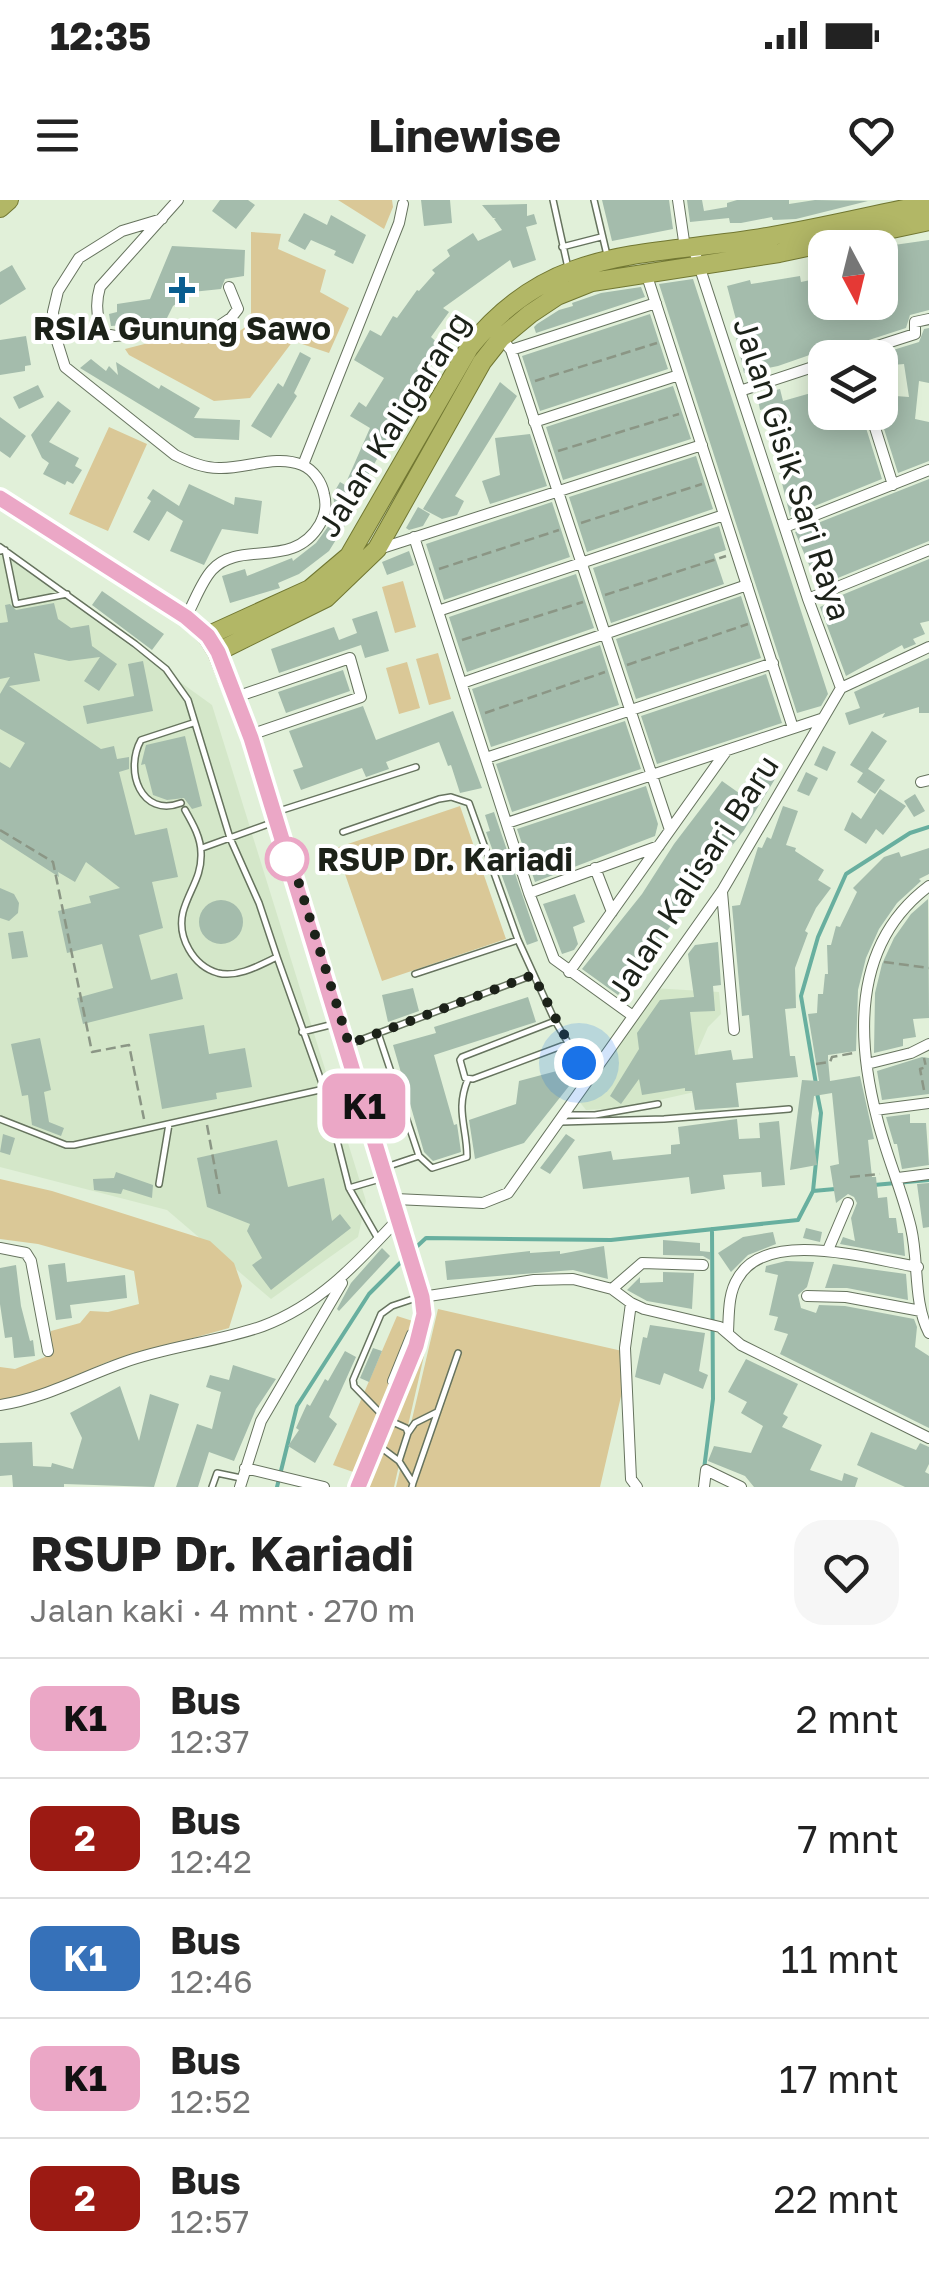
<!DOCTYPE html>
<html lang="id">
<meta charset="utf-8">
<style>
body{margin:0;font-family:"Golos Text",sans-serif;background:#f6f6f6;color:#222;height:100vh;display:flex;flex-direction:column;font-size:38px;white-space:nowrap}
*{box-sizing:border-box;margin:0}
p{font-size:32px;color:#767676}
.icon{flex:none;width:55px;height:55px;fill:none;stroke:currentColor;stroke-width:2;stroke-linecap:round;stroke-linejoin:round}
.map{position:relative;height:1287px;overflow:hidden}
.panel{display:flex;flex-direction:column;background:#fff;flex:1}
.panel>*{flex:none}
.badge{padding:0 20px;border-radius:15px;font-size:35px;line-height:65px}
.needle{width:65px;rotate:173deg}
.tools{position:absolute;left:808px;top:30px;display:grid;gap:20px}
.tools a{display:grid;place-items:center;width:90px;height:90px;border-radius:20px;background:#fff;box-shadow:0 5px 25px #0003;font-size:50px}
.you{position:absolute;width:50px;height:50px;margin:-25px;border:8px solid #fff;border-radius:50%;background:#1a73e8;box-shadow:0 0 0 15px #1a73e833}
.map>.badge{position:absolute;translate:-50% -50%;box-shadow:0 0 0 5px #fff}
.round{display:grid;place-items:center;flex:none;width:105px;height:105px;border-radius:30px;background:#f6f6f6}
.summary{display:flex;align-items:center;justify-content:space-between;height:170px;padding:0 30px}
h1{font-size:48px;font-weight:700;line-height:75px}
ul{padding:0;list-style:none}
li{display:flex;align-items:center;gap:30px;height:120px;padding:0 30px;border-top:2px solid #e0e0e0}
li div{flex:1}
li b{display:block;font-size:38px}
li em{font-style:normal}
li .badge{min-width:110px;font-weight:700;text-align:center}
.status{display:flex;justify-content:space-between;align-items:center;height:70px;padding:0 50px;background:#fff;direction:ltr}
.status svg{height:28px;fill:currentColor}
header{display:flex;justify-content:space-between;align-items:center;height:130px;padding:0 30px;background:#fff;font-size:45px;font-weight:700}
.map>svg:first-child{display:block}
.built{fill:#d4e7c9}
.green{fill:#dac897}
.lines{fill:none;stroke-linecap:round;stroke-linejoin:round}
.stream{stroke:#68af9f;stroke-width:4}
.building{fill:#a4bcac}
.service-casing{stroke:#66735e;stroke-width:8}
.pedestrian-casing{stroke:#66735e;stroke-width:10}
.minor-casing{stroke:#66735e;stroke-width:12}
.trunk-casing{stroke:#717732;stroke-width:20}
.path{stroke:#8b9685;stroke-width:2.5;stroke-dasharray:10 5;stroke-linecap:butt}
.service{stroke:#fff;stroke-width:5}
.pedestrian{stroke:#fff;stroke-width:8}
.minor{stroke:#fff;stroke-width:10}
.trunk{stroke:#b2b766;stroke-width:18}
.line-casing{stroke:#fff;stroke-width:22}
.line{stroke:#eba7c6;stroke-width:15}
.walk{stroke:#1c2219;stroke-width:10;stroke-dasharray:0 18}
.poi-dot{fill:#095d8f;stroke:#fff;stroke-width:4}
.stop-dot{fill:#fff;stroke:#eba7c6;stroke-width:5}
.labels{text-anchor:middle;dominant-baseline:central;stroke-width:8;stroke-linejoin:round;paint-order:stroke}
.poi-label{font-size:32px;font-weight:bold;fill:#1c2219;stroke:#fff}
.street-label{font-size:32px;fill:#1c2219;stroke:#fff}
.stop-label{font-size:32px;font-weight:bold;fill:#1c2219;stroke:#fff;text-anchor:start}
</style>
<div class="status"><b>12:35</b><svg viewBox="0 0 49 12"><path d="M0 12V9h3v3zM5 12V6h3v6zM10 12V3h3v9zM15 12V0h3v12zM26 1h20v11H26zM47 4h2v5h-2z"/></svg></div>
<header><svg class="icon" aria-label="menu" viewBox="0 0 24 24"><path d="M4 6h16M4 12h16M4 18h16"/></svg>Linewise<svg class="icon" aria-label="heart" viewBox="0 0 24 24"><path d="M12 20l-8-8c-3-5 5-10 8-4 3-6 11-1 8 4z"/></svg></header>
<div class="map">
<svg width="929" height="1287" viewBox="0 0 929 1287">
<rect width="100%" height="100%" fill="#e1f0d9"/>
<path class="built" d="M0 352 212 505 366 1001 358 1037 271 1099 167 1010 0 967Z
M652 788 719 792 721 814 708 827 698 850 699 891 623 908 586 910 579 901Z"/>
<path class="green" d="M338 0H392L393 7 384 29Z
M251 32 281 34 278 49 326 70 320 92 349 108 329 153 293 141 250 198 214 201 129 155 125 149 156 141 228 139 244 128 251 113Z
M109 227 147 244 108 331 69 314Z
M403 381 416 427 395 433 382 387Z
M438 453 451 499 429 505 416 459Z
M407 462 420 508 399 514 386 468Z
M460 606 506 739 382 781 336 648Z
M0 979 52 991 210 1041 234 1063 242 1086 229 1128 107 1162 28 1197 0 1202V1167L15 1169 45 1157 51 1131 80 1123 90 1111 108 1112 139 1104 134 1071 38 1044 0 1039Z
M438 1109 631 1153 600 1287H396Z
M397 1116 419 1123 359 1274 333 1265Z
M431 1125 394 1287H365Z"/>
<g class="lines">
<path class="stream" d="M816 884 801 796 818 737 846 674 910 633 929 627
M874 985 929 980
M813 991 821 913 817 893
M412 1051 426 1038 611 1040 798 1020 813 991 835 989
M704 1269 713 1199 712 1029
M277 1287 297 1206 369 1094 406 1057"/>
</g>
<path class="building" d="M220 0H248L255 5 236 29 212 11Z
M421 0H450L452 23 424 26Z
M602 0H669L673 29 612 41Z
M687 0H702L704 11 727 7V3L737 0H789V4L815 0 868 1 796 19 773 20 772 17 741 23H730L729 18 690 22Z
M527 4V16L534 14 537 24 526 27 536 60 513 68 510 60 443 108 449 112 431 137 442 147 415 193 411 191 392 223 396 225 358 293 363 296 329 351 299 374 278 383 280 388 230 403 222 376 245 369 247 376 292 358 293 361 316 343 332 321 339 305 334 302 333 294 340 282 345 285 370 228 350 216 359 202 366 207 384 178 354 160 370 130 381 136 393 116 397 118 417 90 419 91 435 73 432 70 450 56 447 50 473 33 478 41 502 30 494 19 496 18H493L482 5Z
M304 13 327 25 331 15 366 35 353 64 334 55 336 51 311 40 305 50 288 41Z
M929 40V110L910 115 906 128 841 149 824 150 778 166 744 173 734 128 738 127 727 86 750 80 751 84 800 76 801 82 825 77V102H882L880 47Z
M172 46 245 50 244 76 225 79 221 89 192 92 173 106 165 122 111 126 109 114 117 112V104L150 99Z
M12 65 26 89 0 105V72Z
M693 79 828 494 821 506 797 513 659 84Z
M641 87 645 97 536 133 534 127 537 124 559 110 573 106 572 103 601 93Z
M650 114 668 169 540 211 522 156Z
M929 128V183L919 181 915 219 929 222V261L898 273 879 213 882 195 909 197 904 164 881 166 880 154 919 142 924 129Z
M26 136 31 165 25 166V171L0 175V140Z
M300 152 311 158 294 193 297 196 271 238 251 226 278 183 283 187Z
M91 159 106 171 109 166 118 175 116 162 159 189 161 185 200 208 194 218 240 220 239 240 195 238 80 168Z
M500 182 517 196 455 296 464 301 457 315 442 319 423 309Z
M38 185 44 197 19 209 13 197Z
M673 186 691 239 563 280 546 227Z
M780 189 783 201 825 189V218L861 212 882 279 790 316 764 209 760 210 757 195Z
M58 201 71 211 49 242 79 258 75 266 82 270 73 284 67 281 65 285 43 274 49 263 42 258 31 235Z
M0 217 26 236 10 258 0 251Z
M530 234 547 286 490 304 482 281 500 275 495 238Z
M696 256 713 309 587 352 569 297Z
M929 279V341L818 386 795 332Z
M189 284 234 305 235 297 262 301 258 334 222 329 204 365 170 351 183 321 167 311 149 341 133 332 151 301 147 298 153 289 179 306Z
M552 302 570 357 444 400 426 344Z
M418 307 430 314 423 326 409 330 406 328Z
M719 326 726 350 714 354 724 384 611 423 593 368Z
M409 351 414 365 387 375 382 362Z
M929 359V421L920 423 925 434 913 439 916 444 904 449 902 445 846 476 820 407 826 404 825 402Z
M576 374 594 428 467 472 449 417Z
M102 391 164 434 152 450 92 405Z
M741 396 761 458 636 499 616 439Z
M54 403 58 419 71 428 89 425 92 446 117 464 99 491 84 481 100 457 69 461 34 453 40 481 9 486 101 549 114 546 117 559 129 557V569L119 572 135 635 167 628 178 677 152 682 163 728 139 735 151 780 177 773 183 799 83 824 77 798 113 788 102 744 67 753 58 711 91 703 89 696 120 688 86 662 75 682 58 672 59 677 0 639V562L10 568 25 543 0 529V494L10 477 0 479V423L8 422 5 405 10 404 16 410Z
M377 411 389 451 365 458 361 445 279 473 271 449 334 427 339 440 357 433 352 419Z
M600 445 619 505 491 547 472 489Z
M929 458V513H919V507L882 518 885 513 849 525 845 513 860 508 854 492Z
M143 461 153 511 87 524 83 506 134 496 128 464Z
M343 470 350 491 286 513 278 492Z
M766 474 782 523 657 564 641 516Z
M363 506 376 540 453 511 482 588 460 593 451 565 448 566 439 542 386 562 389 569 366 577 362 568 301 590 293 570 303 567 289 531Z
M625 521 641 569 512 612 496 564Z
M872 531 887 541 868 569 885 580 875 594 857 582 863 573 850 565Z
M185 536 202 606 192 609 184 598 167 600 153 595 145 564 141 565 146 545Z
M823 546 836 552 827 571 814 565Z
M763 571 775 579 744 630 618 795 582 769 642 694 674 644 722 581 746 598Z
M806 572 818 578 809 596 797 591Z
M646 586 658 624 655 636 535 682 517 629Z
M880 589 906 606 883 635 876 629 866 644 844 630 852 612 861 619Z
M915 594 925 611 914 617 904 601Z
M783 606 798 611 786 645 796 648 795 651 824 670 818 680 831 688 816 708 805 731 808 733 795 768 796 808 785 809 790 856H795L798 877 736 883 739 907 695 910 692 891H685V888L642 895 639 879 621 904 610 896 639 849 637 833 660 800 694 797 688 754 695 745 718 742 721 785 713 786 715 811 690 812 695 855 731 850 733 860 753 858 749 815 742 816 732 706 740 705 758 647 762 648 767 637 771 639Z
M494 612 538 741 527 745 486 632 490 631 485 615Z
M929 648V674L919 679 921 681 897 703 879 729 866 758 858 790 856 851 828 855V859L830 881 860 876 874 939 868 940 872 977H876L878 998 887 997 889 1018H896L898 1033H903L905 1056 840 1044 843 1037 855 1041 851 1018 857 1003 854 997 848 994 836 1003 830 966 839 964 832 893 814 896 811 920 817 965 790 970 802 880 819 881 808 814 817 813 818 794H823L825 774H828L827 745H831L836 726 840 727 857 692 853 688 884 657 899 652 901 657Z
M0 688 14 694 19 703 18 713 9 721 0 718Z
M575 694 585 722 573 727 578 744 574 750 562 754 543 704Z
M928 699 929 818 913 819 916 837 903 839V846L874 853 875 793 882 764 894 738 911 714Z
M199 722a22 22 0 1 1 44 0a22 22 0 1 1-44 0Z
M23 731 28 757 12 759 8 733Z
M413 788 419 811 388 822 382 795Z
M528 797 536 822 434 855 454 925 457 924 461 952 433 961 424 952 393 845 436 833 434 827Z
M204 825 209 854 245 848 252 887 216 893 217 899 162 909 149 834Z
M40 838 51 890 44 892 49 922 64 928 61 936 32 925 28 895 22 896 11 844Z
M922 857 929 858V894L882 900 877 871Z
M568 868 573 881 524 943 475 959 469 920 516 904 519 881Z
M910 914V923H926L929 965 902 969 897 944H894L886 917Z
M737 919 739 939 760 938 759 923 779 921 785 985 762 987 761 972 723 975 725 989 691 994 689 977 583 989 578 956 611 951 613 960 671 954V945L680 944 678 927Z
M3 934 15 938 10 955 0 952Z
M566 934 575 940 550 974 540 968Z
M277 940 288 987 324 978 332 1021 340 1014 351 1028 271 1090 252 1065 262 1058 247 1031 250 1024 207 1007 197 958Z
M116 972 153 985 152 998 123 989 121 994 94 990 93 979 114 978Z
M929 983V1027L923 1028 917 984Z
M806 1028 822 1032 820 1042 803 1038Z
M773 1032 776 1044 748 1055 731 1072 718 1053 743 1037Z
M663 1040 700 1043V1051L710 1052V1060L703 1056 663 1055Z
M604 1046 608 1079 573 1070 447 1080 445 1061 530 1051V1053L560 1051V1054Z
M382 1048 390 1056 339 1111 337 1109 351 1083Z
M786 1061 814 1062 807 1087 798 1095 801 1108 816 1113 819 1105 845 1106 914 1119 917 1127 915 1147 929 1156V1228L780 1154 788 1134 774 1130 778 1117 769 1115 778 1075 765 1072 766 1066Z
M65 1063 67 1082 125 1075 127 1098 70 1105 72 1118 56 1120 48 1065Z
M833 1064 906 1074 908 1100 847 1088H825Z
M16 1065 21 1106 30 1141 33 1140 35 1156 14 1158 12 1137 5 1138 0 1104V1068Z
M663 1072 694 1073 692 1109 647 1101 627 1090 640 1077V1083L663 1082Z
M650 1125 705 1133 699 1171 708 1175 703 1189 664 1173 660 1185 635 1177 643 1137 647 1138Z
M373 1148 382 1151 369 1182 360 1178Z
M345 1151 356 1157 329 1217 337 1224 315 1263 288 1246 299 1230 296 1228 307 1204 310 1206 325 1179 328 1181Z
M746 1159 798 1184 783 1214 788 1217 782 1227 822 1245 810 1270 842 1281 844 1273 858 1278 855 1287H754L745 1276 708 1261 714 1246 751 1253 763 1226 741 1213 747 1202 728 1192Z
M233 1165 276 1179 256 1209 234 1261 209 1252 198 1287H176L197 1224 212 1229 221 1192 206 1187 210 1175 229 1180Z
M120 1186 139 1241 150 1194 179 1204 154 1287 64 1284V1287H13L12 1275 0 1276V1243L32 1242 33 1266 51 1267 52 1263 73 1269 82 1238 70 1213Z
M871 1232 916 1250 920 1243 929 1247V1264L925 1272 929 1274V1287H905L857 1265Z"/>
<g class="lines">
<g class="service-casing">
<path id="service" d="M553 0 568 68
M594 0 607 55
M562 47 601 37
M0 347 135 444 166 469 188 500 230 638 259 703 277 757C260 765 238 778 218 773 193 766 177 737 183 712 189 690 202 677 201 653 201 638 193 624 185 610
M0 351 5 350 16 404 67 394
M181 603C141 618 124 571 141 540L193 523
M276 612 416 567
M343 632 439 599 451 597 469 603 518 740 555 821 588 876
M202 648 274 622
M277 757 324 889 349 988 377 1037
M415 774 518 740
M555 821 462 857 460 860 465 878 473 879 567 844
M302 832 334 824
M378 833 419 956 389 966
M347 845 533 775
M567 915H595L658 904
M0 919 66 945H74L324 889
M561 922 664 919 789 909
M419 956 432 968 467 957C467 926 455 911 468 879
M159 984 169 924
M349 988 380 979
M408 1233 415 1223 437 1212
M379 1246 399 1261 413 1283 412 1287
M399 1261 408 1233 406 1228 386 1219 354 1186 353 1180 381 1114 392 1106 419 1097
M413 1283 458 1153
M212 1287 217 1273 241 1278"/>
</g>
<g class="pedestrian-casing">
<path id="pedestrian" d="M392 1181 411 1134"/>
</g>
<g class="minor-casing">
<path id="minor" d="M178 0 100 87C95 104 96 119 105 134L115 136 219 126 231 118 238 109 229 87
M678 0 685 48
M162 19 122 31 79 58 58 91 53 112 55 135 65 167 175 255C189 262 203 268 219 268 246 269 276 254 302 265 314 270 322 283 324 294 327 306 325 314 320 324 293 371 240 339 212 370 201 382 194 403 186 417
M693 47 808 399 841 488
M646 73 793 528
M501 138 511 150 670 630
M511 150 656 103
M840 158 915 134V122L929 119
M740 191 825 163
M870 212 893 285
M534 222 679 175
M303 265 399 23 403 4
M785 327 929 270
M414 337 529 693 554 759 633 816
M379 349 702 245
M808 399 929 350
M438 411 724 315
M462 483 747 385
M841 488 929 447
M236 497 350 458 361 497 250 535
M486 558 773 463
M921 582 929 580
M507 623 821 519
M595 668 612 712
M929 686C854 742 855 833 877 918 886 955 902 990 911 1028 919 1062 913 1102 929 1133
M722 692 734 830
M529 693 659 646
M569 772 727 550
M867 864 911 853 929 844
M875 910 929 903
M898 978 929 974
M395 999 483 1003 508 993 722 691 841 488
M0 1048 26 1053 31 1061 48 1151
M828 1050 848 1003
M612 1089 642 1063 703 1065
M807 1096 846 1097 921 1111
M422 1097 534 1080 573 1079 612 1089 631 1103 644 1109 720 1127 741 1145 929 1238
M631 1103 625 1148 631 1279 637 1287
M728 1132C729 1114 728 1093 738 1078 767 1027 872 1060 918 1067
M0 1205C45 1198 80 1178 122 1163 168 1146 218 1142 263 1126 321 1104 358 1062 399 1018
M245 1268 324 1287
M240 1287 261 1221 342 1083
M704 1287 706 1270 741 1287"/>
</g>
<g class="trunk-casing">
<path id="trunk" d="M0 8 9 0
M0 298 186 417 207 436 217 452 251 537 422 1097 424 1114 416 1146 358 1287
M207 436 310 389 349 356 469 148C553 41 653 58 772 36 825 27 877 14 929 4
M217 452 326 398 377 349 482 162 501 138 530 114 557 96 592 82 779 53 929 21"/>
</g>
<path class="path" d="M535 181 657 143
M558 251 679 214
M581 323 702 284
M439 369 559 330
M605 395 726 356
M462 440 583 402
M627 465 748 424
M485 513 605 472
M0 630 53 662 92 852 129 845 144 919
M884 762 929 768
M816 864 830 862 832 857 854 853
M924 890 920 869 926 867 924 858
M207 925 220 996
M850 977 880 974"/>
<use href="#service" class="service"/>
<use href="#pedestrian" class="pedestrian"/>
<use href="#minor" class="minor"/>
<use href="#trunk" class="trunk"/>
</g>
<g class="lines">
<g class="line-casing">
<path id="line" d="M0 298 186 417 208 436 218 452 251 538 422 1097 424 1114 416 1146 358 1287"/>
</g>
<use href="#line" class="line"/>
<path class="walk" d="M287 659V645L349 844 533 775 579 863"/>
</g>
<path class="poi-dot" d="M177 75h10v10h10v10h-10v10h-10v-10h-10v-10h10z"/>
<circle class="stop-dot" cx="287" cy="659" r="20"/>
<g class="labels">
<g class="poi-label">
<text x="182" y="128">RSIA Gunung Sawo</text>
</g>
<g class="street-label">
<text transform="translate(393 224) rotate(-58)">Jalan Kaligarang</text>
<text transform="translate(793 269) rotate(72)">Jalan Gisik Sari Raya</text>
<text transform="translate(692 678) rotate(-57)">Jalan Kalisari Baru</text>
</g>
<g class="stop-label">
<text x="317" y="659">RSUP Dr. Kariadi</text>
</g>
</g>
</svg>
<div class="tools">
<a><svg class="needle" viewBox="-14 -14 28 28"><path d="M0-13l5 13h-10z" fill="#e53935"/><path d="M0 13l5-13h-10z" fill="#767676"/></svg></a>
<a><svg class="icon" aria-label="layers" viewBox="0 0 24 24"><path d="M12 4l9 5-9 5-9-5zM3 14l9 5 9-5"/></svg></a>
</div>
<div class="you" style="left:579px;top:863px"></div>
<b class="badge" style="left:364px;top:906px;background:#eba7c6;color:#111">K1</b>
</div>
<section class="panel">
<div class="summary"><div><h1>RSUP Dr. Kariadi</h1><p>Jalan kaki · 4 mnt · 270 m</p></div><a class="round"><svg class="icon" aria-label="heart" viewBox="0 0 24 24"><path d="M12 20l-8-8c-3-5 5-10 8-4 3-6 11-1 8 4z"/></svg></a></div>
<ul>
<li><span class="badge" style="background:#eba7c6;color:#111">K1</span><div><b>Bus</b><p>12:37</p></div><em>2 mnt</em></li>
<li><span class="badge" style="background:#9c1a13;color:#fff">2</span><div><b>Bus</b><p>12:42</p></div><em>7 mnt</em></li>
<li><span class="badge" style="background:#3671b9;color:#fff">K1</span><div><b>Bus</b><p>12:46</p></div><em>11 mnt</em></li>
<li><span class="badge" style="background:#eba7c6;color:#111">K1</span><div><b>Bus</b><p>12:52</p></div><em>17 mnt</em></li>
<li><span class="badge" style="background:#9c1a13;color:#fff">2</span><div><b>Bus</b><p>12:57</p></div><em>22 mnt</em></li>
</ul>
</section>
